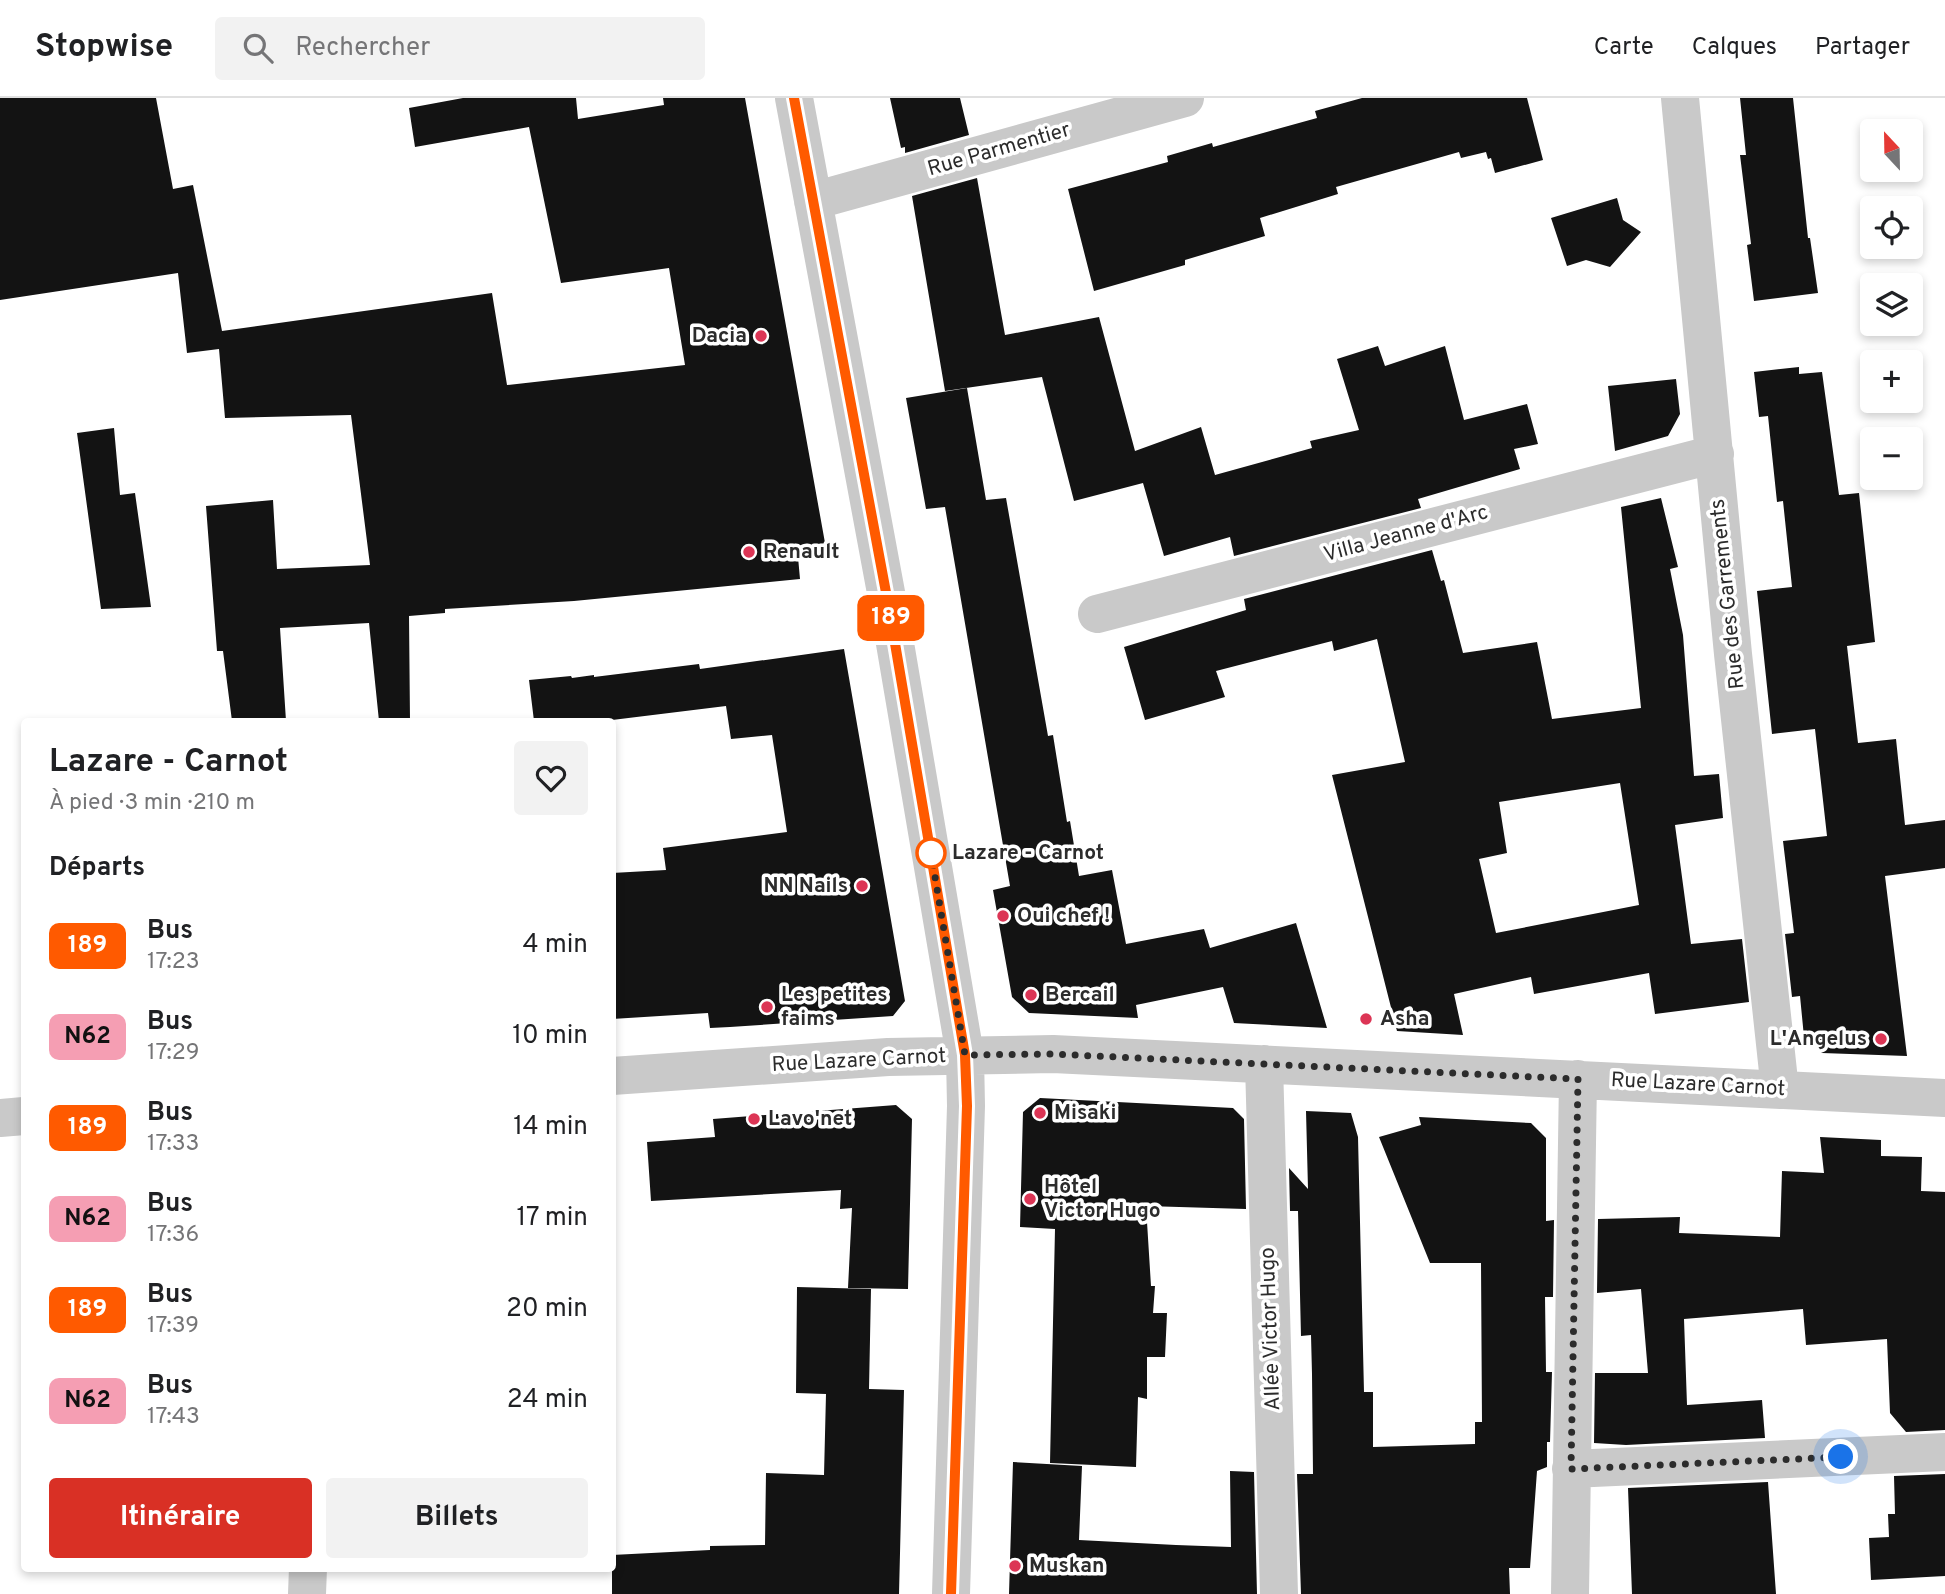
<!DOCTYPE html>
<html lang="fr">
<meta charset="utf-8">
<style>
body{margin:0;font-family:Overpass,sans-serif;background:#f2f2f2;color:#202124;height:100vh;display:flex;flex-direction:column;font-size:26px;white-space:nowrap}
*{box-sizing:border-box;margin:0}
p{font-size:23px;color:#757577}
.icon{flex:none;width:38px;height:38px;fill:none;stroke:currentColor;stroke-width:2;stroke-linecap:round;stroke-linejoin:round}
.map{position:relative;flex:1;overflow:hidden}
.sheet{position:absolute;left:21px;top:620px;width:595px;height:854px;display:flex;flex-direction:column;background:#fff;border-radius:7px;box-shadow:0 4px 10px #0003}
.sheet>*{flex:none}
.badge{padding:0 14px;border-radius:10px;font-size:24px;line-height:46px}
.needle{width:46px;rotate:338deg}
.controls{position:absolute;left:1860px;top:21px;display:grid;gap:14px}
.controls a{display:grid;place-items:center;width:63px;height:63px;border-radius:7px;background:#fff;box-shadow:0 4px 10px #0003;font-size:35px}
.you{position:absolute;width:35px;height:35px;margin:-18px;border:5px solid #fff;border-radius:50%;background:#1a73e8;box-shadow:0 0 0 10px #1a73e833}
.map>.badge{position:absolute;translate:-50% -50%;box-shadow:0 0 0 4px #fff}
h2{padding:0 28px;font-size:26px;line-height:63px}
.round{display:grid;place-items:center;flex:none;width:74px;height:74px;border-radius:7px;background:#f2f2f2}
.overview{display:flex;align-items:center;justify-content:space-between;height:119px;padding:0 28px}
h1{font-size:33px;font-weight:700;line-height:52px}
.primary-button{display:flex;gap:14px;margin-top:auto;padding:14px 28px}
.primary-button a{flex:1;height:80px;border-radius:7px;background:#d93025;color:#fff;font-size:28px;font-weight:700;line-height:80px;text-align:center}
.primary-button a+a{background:#f2f2f2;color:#202124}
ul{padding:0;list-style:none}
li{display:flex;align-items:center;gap:21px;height:91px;padding:0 28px}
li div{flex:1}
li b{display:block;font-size:26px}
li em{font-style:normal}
li .badge{min-width:77px;font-weight:700;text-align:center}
header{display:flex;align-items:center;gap:42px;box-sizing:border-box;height:98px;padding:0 35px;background:#fff;border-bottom:2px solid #e0e0e0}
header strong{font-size:33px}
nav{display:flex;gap:38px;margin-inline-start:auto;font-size:24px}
.search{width:490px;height:63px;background:#f2f2f2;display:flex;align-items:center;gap:18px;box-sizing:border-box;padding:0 24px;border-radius:7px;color:#757577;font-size:26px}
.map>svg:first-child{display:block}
.building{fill:#131313;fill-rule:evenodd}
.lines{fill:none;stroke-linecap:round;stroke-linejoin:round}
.minor{stroke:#c9c9c9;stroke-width:38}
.line-casing{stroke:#fff;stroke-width:16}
.line{stroke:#ff5a00;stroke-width:10}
.walk{stroke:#2c2c2c;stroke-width:7;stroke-dasharray:0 12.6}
.poi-dot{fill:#dc3555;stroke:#fff;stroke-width:2.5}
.stop-dot{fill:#fff;stroke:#ff5a00;stroke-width:3.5}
.labels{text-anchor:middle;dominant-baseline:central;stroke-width:7;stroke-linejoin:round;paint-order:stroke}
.street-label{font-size:21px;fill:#2c2c2c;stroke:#fff}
.poi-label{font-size:21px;font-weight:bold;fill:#2c2c2c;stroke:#fff;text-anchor:start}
.stop-label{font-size:21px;font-weight:bold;fill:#2c2c2c;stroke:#fff;text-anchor:start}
</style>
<header>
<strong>Stopwise</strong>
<div class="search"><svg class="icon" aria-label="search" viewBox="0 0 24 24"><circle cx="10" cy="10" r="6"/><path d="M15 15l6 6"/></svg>Rechercher</div>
<nav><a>Carte</a><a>Calques</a><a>Partager</a></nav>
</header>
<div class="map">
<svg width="1945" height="1496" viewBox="0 0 1945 1496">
<rect width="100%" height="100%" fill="#fff"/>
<path class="building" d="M0 0H156L173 91 193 87 222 233 492 195 507 287 685 267 669 170 561 185 529 29 415 49 409 10 463 0H576L578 21 664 7 663 0H745L827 456 798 459 800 481 574 503 445 511V515L409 518 410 623H379L369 525 280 530 286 623H232L223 553H217L206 408 273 402 277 471 370 467 351 317 225 320 219 251 187 255 178 175 0 202Z
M890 0H960L969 37 905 55V49L901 50Z
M1362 0H1527L1543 62 1495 75 1491 60 1488 61 1486 54 1461 60 1459 54 1336 89 1338 96 1260 120 1265 138 1185 162V167L1094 193 1068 91 1168 64 1167 58 1212 45 1213 49 1317 20 1315 13Z
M1740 0H1793L1808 140H1810L1818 195 1754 203 1747 147 1751 146 1740 57H1746Z
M977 80 1005 237 1099 219 1135 353 1201 329 1215 377 1312 350 1310 343 1359 332 1337 261 1378 248 1385 268 1445 248 1464 322 1527 306 1538 346 1514 351 1520 371 1418 401 1421 410 1234 458 1230 439 1164 458 1143 385 1074 403 1042 279 945 293 912 98Z
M1617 100 1623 122 1641 134 1610 169 1586 162 1567 168 1551 120Z
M1799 269V276L1822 274 1839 397 1859 395 1875 544 1847 548 1858 645 1896 641 1905 727 1945 722V770L1885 778 1907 958 1822 955 1804 939 1800 898 1792 899 1785 836 1794 835 1783 743 1827 738 1815 631 1772 636 1757 493 1792 489 1783 403 1777 404 1768 318 1759 319 1754 274Z
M1676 281 1680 316 1668 338 1615 353 1608 288Z
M967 290 986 402 1006 400 1048 638 1053 637 1067 724 1070 723 1079 778 1112 772 1126 846 1204 831 1210 850 1296 825 1327 930 1234 925 1223 889 1136 907 1138 920 1029 915 1012 899 993 792 1010 788 955 467 945 409 926 411 906 300Z
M114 330 120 397 135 395 151 509 101 511 77 335Z
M1661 400 1678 469 1670 471 1683 537 1694 678 1719 676 1723 720 1675 727 1691 846 1742 841 1749 904 1655 916 1649 875 1534 896 1531 879 1454 896 1463 937 1397 933 1332 677 1405 664 1377 541 1334 553 1332 543 1216 573 1225 599 1145 622 1124 549 1246 512 1244 501 1432 452 1441 483 1444 482 1463 555 1537 544 1552 621 1641 610 1621 409ZM1620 685 1639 807 1496 835 1479 761 1507 755 1499 704Z
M844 551 905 903 893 918 730 929 710 930 708 915 612 921V775L666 772 663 750 787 734 772 637 731 641 726 608 604 623H534L529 582 571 578 572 580 594 577V579L699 566 700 571Z
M1040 1000 1233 1010 1244 1021 1246 1111 1146 1108 1151 1188H1155L1153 1215H1167L1165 1259H1147V1301L1138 1299 1136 1369 1050 1365 1055 1131 1020 1129 1023 1014Z
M896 1007 912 1021 908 1191 848 1190 852 1110 840 1111 841 1092 651 1103 647 1044 715 1039 713 1021Z
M1306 1013 1351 1015 1358 1039 1364 1294H1373V1349L1475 1346V1324H1482L1481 1165H1430L1379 1039 1421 1027 1419 1019 1531 1025 1546 1040V1123L1554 1122 1553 1199H1545L1546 1274H1552L1550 1344H1547V1369L1537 1373 1530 1470H1509L1510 1496H1301L1297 1376H1313L1312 1276 1311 1237 1301 1238 1298 1113H1290L1289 1070 1308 1091Z
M1820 1039 1881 1042V1058L1922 1059 1921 1093 1945 1094V1332L1906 1334 1890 1315 1887 1241 1806 1247 1803 1211 1684 1221 1687 1307 1762 1302 1765 1340 1626 1347 1594 1345 1595 1275H1648L1641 1191 1597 1195 1598 1121 1680 1119 1679 1135 1780 1139 1782 1073 1824 1075Z
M797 1189 871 1191 869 1291 904 1292 899 1496H612V1457L710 1452V1448L765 1447 766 1375 824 1377 826 1296 796 1295Z
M1013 1364 1082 1368 1079 1442 1176 1447 1231 1449 1230 1373 1254 1374 1257 1496H1009Z
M1945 1376V1478L1871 1482 1869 1440 1889 1439 1888 1416H1895L1894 1378Z
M1768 1384 1776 1496H1632L1628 1390Z"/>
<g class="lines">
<path class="minor" d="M794 0 890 516 965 957 966 1008 951 1496
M1680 0 1733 556 1780 992
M813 103 1185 0
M1097 516 1715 356
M1264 966 1279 1496
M612 978 888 959 1053 956 1945 1000
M0 1020 24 1018
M1571 1371 1945 1354
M307 1496 308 1470
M1570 1496 1578 981"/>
</g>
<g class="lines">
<g class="line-casing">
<path id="line" d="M794 0 890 516 965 957 967 1008 951 1496"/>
</g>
<use href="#line" class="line"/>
<path class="walk" d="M931 755 965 957 1053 956 1578 981 1571 1371 1841 1359"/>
</g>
<g class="poi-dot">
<circle cx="761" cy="238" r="7"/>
<circle cx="749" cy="454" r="7"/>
<circle cx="862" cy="788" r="7"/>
<circle cx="1003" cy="818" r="7"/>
<circle cx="1031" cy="897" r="7"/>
<circle cx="767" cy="909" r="7"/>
<circle cx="1366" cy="921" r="7"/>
<circle cx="1881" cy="941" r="7"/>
<circle cx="1040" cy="1015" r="7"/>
<circle cx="754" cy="1021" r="7"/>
<circle cx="1030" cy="1101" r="7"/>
<circle cx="1015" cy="1468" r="7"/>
</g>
<circle class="stop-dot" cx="931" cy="755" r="14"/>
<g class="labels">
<g class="street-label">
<text transform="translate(999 52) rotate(-16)">Rue Parmentier</text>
<text transform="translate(1406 436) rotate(-15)">Villa Jeanne d'Arc</text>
<text transform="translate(1728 496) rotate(-96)">Rue des Garrements</text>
<text transform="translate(859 963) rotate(-3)">Rue Lazare Carnot</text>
<text transform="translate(1698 987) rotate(3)">Rue Lazare Carnot</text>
<text transform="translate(1271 1231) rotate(-92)">Allée Victor Hugo</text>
</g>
<g class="poi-label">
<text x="747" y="238" text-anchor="end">Dacia</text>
<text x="763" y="454">Renault</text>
<text x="848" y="788" text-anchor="end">NN Nails</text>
<text x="1017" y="818">Oui chef !</text>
<text x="781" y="897">Les petites<tspan x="781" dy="24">faims</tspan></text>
<text x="1045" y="897">Bercail</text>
<text x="1380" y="921">Asha</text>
<text x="1867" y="941" text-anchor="end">L'Angelus</text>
<text x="1054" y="1015">Misaki</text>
<text x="768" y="1021">Lavo'net</text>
<text x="1044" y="1089">Hôtel<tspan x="1044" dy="24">Victor Hugo</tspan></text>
<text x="1029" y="1468">Muskan</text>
</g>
<g class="stop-label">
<text x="952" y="755">Lazare - Carnot</text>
</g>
</g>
</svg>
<div class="controls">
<a><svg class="needle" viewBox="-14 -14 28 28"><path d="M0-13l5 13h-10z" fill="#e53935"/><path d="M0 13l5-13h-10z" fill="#757577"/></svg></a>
<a><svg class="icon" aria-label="locate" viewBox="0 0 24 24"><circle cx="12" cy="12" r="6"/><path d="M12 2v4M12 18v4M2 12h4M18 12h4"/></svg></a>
<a><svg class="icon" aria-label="layers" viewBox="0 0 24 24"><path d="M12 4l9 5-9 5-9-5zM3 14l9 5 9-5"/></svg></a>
<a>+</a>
<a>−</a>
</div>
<div class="you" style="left:1841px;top:1359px"></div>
<b class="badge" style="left:891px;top:520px;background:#ff5a00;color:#fff">189</b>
<section class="sheet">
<div class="overview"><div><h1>Lazare - Carnot</h1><p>À pied · 3 min · 210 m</p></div><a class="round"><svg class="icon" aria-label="heart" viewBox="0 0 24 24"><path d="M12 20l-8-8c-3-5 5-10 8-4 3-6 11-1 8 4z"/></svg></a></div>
<h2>Départs</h2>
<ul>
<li><span class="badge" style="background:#ff5a00;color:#fff">189</span><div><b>Bus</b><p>17:23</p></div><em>4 min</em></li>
<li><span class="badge" style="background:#f59eb3;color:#111">N62</span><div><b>Bus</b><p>17:29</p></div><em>10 min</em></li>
<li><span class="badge" style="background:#ff5a00;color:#fff">189</span><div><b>Bus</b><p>17:33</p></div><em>14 min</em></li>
<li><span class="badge" style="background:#f59eb3;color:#111">N62</span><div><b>Bus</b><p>17:36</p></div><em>17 min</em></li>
<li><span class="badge" style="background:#ff5a00;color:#fff">189</span><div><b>Bus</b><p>17:39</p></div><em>20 min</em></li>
<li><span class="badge" style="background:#f59eb3;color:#111">N62</span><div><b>Bus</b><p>17:43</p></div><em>24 min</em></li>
</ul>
<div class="primary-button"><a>Itinéraire</a><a>Billets</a></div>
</section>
</div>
